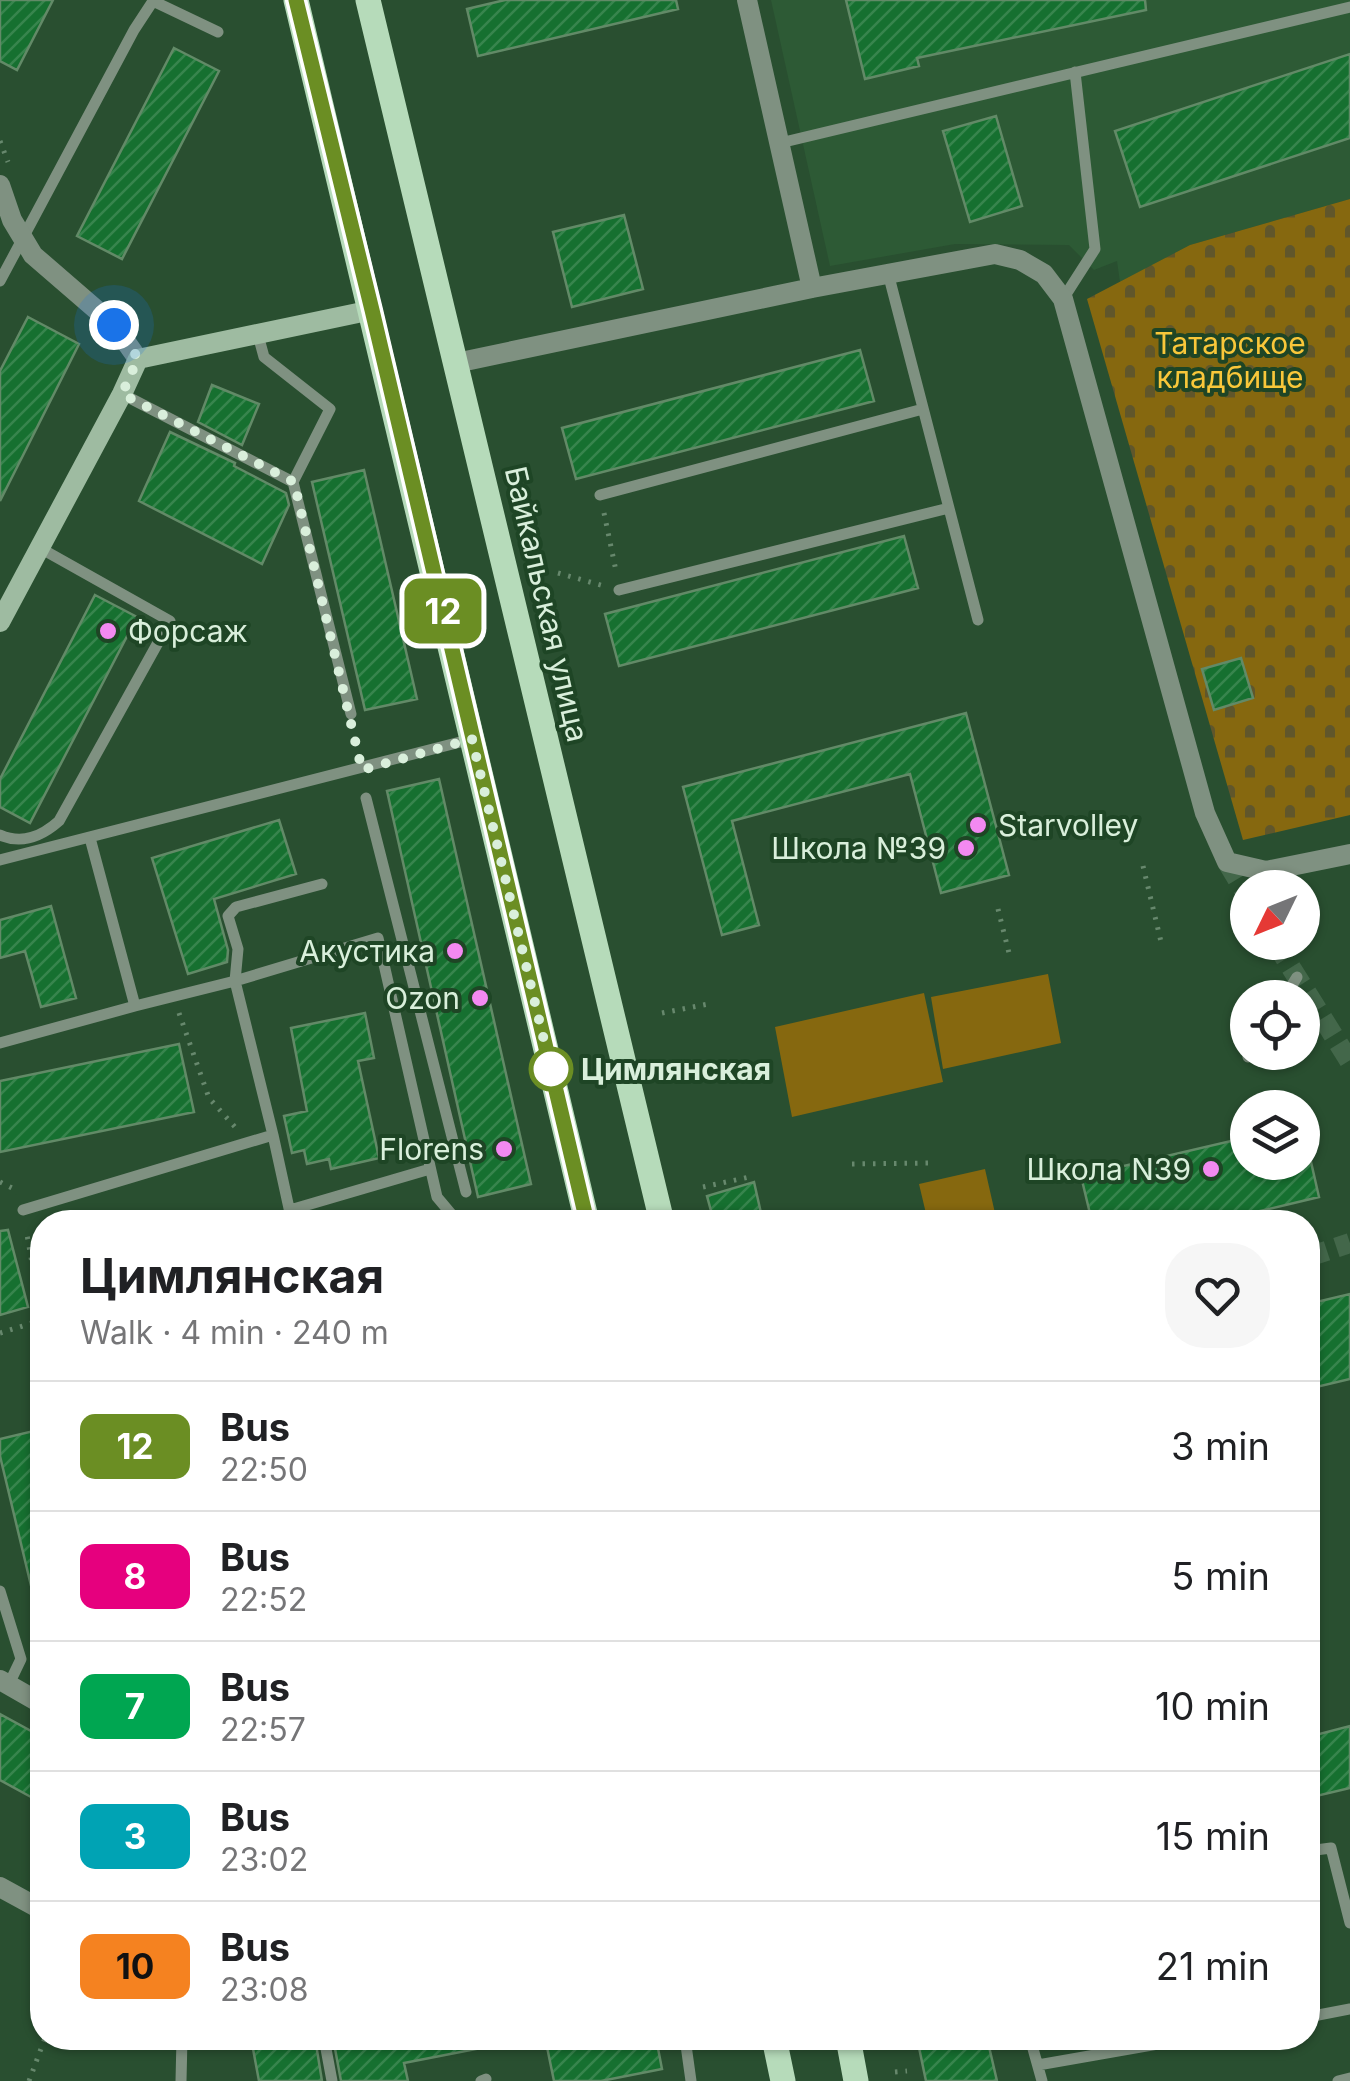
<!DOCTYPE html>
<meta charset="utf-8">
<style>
body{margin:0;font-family:Inter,sans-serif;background:#f6f6f6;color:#202124;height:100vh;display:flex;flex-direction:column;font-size:38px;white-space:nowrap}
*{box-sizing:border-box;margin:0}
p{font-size:32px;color:#757577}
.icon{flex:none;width:55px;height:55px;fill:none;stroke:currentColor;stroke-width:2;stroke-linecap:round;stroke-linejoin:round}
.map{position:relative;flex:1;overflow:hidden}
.details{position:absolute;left:30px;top:1210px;width:1290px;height:840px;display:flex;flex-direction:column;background:#fff;border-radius:40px;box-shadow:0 2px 8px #0004}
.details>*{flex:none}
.badge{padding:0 20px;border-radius:15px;font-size:35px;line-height:65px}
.needle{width:65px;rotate:227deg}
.tools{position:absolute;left:1230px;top:870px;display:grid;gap:20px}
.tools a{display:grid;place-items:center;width:90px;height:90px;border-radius:50%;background:#fff;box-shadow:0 2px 8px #0004;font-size:50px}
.you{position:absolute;width:50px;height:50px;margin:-25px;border:8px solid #fff;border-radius:50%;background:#1a73e8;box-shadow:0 0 0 15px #1a73e833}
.map>.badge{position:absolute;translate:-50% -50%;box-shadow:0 0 0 5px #fff}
.round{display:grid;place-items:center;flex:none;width:105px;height:105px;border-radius:40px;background:#f6f6f6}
.headline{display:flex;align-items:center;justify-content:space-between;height:170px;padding:0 50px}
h1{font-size:48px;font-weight:700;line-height:75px}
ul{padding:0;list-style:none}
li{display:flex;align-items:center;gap:30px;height:130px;padding:0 50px;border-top:2px solid #e0e0e0}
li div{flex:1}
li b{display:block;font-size:38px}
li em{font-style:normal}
li .badge{min-width:110px;font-weight:700;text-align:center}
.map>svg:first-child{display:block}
.built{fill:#2d5a35}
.cemetery{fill:url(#cemetery-stones)}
.park{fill:#86680f}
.building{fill:url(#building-hatch);stroke:#628a67;stroke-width:2.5}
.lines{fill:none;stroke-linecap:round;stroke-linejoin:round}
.street-tunnel{stroke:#43674a;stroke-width:20;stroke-dasharray:20 10;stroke-linecap:butt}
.path{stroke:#67886d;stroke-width:5;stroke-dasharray:2.5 8;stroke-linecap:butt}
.lane{stroke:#7f9181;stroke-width:11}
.street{stroke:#7f9181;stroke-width:20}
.secondary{stroke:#9ebba1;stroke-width:20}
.primary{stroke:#b6dbba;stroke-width:25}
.line-casing{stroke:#fff;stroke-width:22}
.line{stroke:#6b8e23;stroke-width:15}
.walk{stroke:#d9efdb;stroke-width:10;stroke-dasharray:0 18}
.poi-dot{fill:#f389f1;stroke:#1e4525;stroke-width:4}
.stop-dot{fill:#fff;stroke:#6b8e23;stroke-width:5}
.labels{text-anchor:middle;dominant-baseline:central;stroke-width:8;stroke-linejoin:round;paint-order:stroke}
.park-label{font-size:30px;fill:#f9c73a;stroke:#1e4525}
.street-label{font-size:30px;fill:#d9efdb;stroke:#1e4525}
.poi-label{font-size:30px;fill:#d9efdb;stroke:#1e4525;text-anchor:end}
.stop-label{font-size:30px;font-weight:bold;fill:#d9efdb;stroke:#1e4525;text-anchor:start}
</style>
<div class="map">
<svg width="1350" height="2081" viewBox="0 0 1350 2081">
<defs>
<pattern id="cemetery-stones" width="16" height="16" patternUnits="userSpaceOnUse" patternTransform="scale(2.5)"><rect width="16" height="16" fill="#86680f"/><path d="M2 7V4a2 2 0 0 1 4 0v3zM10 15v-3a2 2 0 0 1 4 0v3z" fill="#60562b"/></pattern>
<pattern id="building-hatch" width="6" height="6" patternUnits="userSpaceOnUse" patternTransform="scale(2.5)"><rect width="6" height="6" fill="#167030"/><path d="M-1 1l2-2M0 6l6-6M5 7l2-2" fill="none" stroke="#37854d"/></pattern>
</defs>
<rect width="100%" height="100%" fill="#294f30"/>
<path class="built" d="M771 0H1350V199L1190 245 1120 282 1117 261 1094 270 1069 245 955 244 830 266Z"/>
<path class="cemetery" d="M1350 199V815L1243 840 1087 299 1190 245Z"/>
<path class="park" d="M1048 974 1061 1043 943 1069 931 997Z
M924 993 943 1082 792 1117 775 1027Z
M985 1169 997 1222H928L919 1184Z"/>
<path class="building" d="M0 0H53L17 70 0 61Z
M505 0H676L678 9 478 56 467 9Z
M846 0H1145L1146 10 917 58 919 66 865 79Z
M174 48 219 71 122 259 77 236Z
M1350 54V138L1140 207 1115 131Z
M996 116 1022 206 970 222 943 131Z
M624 215 643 289 572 307 553 232Z
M28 317 79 344 0 501V371Z
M860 350 874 401 576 479 562 428Z
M212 385 259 404 242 445 198 422Z
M170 432 235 463 234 466 286 493 289 505 262 564 139 501Z
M364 470 417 699 365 710 312 482Z
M904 536 918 588 619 666 605 614Z
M95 595 137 617 30 823 0 807V779Z
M1241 658 1253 698 1214 710 1202 669Z
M966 713 1009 875 941 893 910 774 732 821 759 925 722 935 683 787Z
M439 779 531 1184 478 1197 387 791Z
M279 820 296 874 214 899 228 950 227 962 188 974 152 858Z
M51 906 76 998 41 1007 25 951 0 958V920Z
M365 1013 374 1058 358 1061 379 1158 331 1169 329 1159 307 1164 304 1150 292 1153 284 1116 307 1111 291 1028Z
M179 1044 194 1112 0 1152V1081Z
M1248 1137V1162H1311L1319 1197 1256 1212 1259 1222H1092L1081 1176Z
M754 1182 763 1222H714L707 1196Z
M8 1230 28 1307 0 1315V1231Z
M1350 1294V1379L1308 1389V1304Z
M42 1429V1597L34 1598 0 1456V1439Z
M0 1714 42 1737V1803L0 1780Z
M1350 1726V1788L1308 1798V1737Z
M251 2038H315L322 2081H259Z
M333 2038H479L481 2048 404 2063 408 2081H341Z
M567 2038H656L662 2069 601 2081H554L547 2047 568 2042Z
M917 2038H987L997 2081H926Z"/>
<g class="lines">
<path class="street-tunnel" d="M1227 862 1248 897
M1275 942 1350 1062
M1308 1257 1350 1243"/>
<path class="path" d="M0 141 8 162
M604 513 616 571
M558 573 604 586
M1143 866 1162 946
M998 909 1010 957
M179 1013 209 1098 235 1127
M662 1013 708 1004
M852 1164 930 1163
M0 1182 12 1188 15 1195
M703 1187 754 1176
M0 1333 42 1320 26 1229
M895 2072 907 2071
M29 2081 45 2038"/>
<path class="lane" d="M780 143 1350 7
M888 273 978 620
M0 281 134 30 153 1 218 32
M1063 299 1095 249 1075 72
M258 335 264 357 330 409 293 482 351 714
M122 394 293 482
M600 495 923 409
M619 590 949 508
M366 798 466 1192
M0 835C23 845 42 836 59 821L170 621 40 548
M0 860 472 739
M1284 998 1297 977
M135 1006 235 981 378 938 437 1197 458 1222
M0 1043 135 1006 90 838
M1248 1057 1251 1052
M273 1135 292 1222
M23 1210 273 1135 235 981 238 949 228 916 236 907 322 884
M290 1210 430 1169
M0 1591 21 1659 9 1684
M1308 1851 1331 1848 1350 1923
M1308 2017 1350 2009
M324 2038 332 2081
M685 2038 691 2081
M1030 2038 1042 2081
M1038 2065 1192 2038
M181 2081 182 2038
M481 2081 486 2079
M1338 2081 1350 2078"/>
<path class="street" d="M747 0 812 288
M0 185 12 220 33 255 114 325 138 359
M456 363 812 288 995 254 1020 260 1044 274 1063 299 1205 813 1227 862 1266 871 1350 854
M0 1680 42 1704
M0 1887 42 1910"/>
<path class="secondary" d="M0 622 122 394 138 359 372 310"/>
<path class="primary" d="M296 0 587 1222
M368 0 662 1222
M774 2038 783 2081
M848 2038 856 2081"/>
</g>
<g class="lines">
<g class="line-casing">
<path id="line" d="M296 0 372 310 587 1222"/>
</g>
<use href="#line" class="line"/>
<path class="walk" d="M114 325 138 358 122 394 294 482 362 770 472 739 552 1074 551 1069"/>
</g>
<g class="poi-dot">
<circle cx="108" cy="631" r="10"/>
<circle cx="978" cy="825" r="10"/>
<circle cx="966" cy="848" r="10"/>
<circle cx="455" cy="951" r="10"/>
<circle cx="480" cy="998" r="10"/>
<circle cx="504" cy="1149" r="10"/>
<circle cx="1211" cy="1169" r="10"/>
</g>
<circle class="stop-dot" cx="551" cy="1069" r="20"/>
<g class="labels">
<g class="park-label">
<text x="1230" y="343">Татарское<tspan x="1230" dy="34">кладбище</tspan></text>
</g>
<g class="street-label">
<text transform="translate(547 604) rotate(77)">Байкальская улица</text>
</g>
<g class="poi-label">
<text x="128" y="631" text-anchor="start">Форсаж</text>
<text x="998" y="825" text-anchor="start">Starvolley</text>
<text x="946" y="848">Школа №39</text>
<text x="435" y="951">Акустика</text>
<text x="460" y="998">Ozon</text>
<text x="484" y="1149">Florens</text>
<text x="1191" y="1169">Школа N39</text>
</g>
<g class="stop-label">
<text x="581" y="1069">Цимлянская</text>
</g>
</g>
</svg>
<div class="tools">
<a><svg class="needle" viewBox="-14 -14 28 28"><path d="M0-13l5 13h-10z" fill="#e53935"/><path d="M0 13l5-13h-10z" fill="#757577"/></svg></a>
<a><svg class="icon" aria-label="locate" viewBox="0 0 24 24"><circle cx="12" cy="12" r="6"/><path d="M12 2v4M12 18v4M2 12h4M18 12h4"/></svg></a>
<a><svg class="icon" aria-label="layers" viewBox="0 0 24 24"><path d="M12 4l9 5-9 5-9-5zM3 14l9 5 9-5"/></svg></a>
</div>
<div class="you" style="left:114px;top:325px"></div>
<b class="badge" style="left:443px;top:611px;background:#6b8e23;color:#fff">12</b>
<section class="details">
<div class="headline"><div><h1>Цимлянская</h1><p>Walk · 4 min · 240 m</p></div><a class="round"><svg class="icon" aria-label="heart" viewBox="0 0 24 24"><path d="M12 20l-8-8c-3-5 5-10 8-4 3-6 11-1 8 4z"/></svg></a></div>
<ul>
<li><span class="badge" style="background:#6b8e23;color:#fff">12</span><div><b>Bus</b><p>22:50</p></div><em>3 min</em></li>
<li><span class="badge" style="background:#e6007e;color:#fff">8</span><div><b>Bus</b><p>22:52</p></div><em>5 min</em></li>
<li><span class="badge" style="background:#00a651;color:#fff">7</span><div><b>Bus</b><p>22:57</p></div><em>10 min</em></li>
<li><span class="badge" style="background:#00a3b4;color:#fff">3</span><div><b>Bus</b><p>23:02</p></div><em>15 min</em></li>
<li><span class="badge" style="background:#f58220;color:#111">10</span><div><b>Bus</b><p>23:08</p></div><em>21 min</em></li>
</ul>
</section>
</div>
